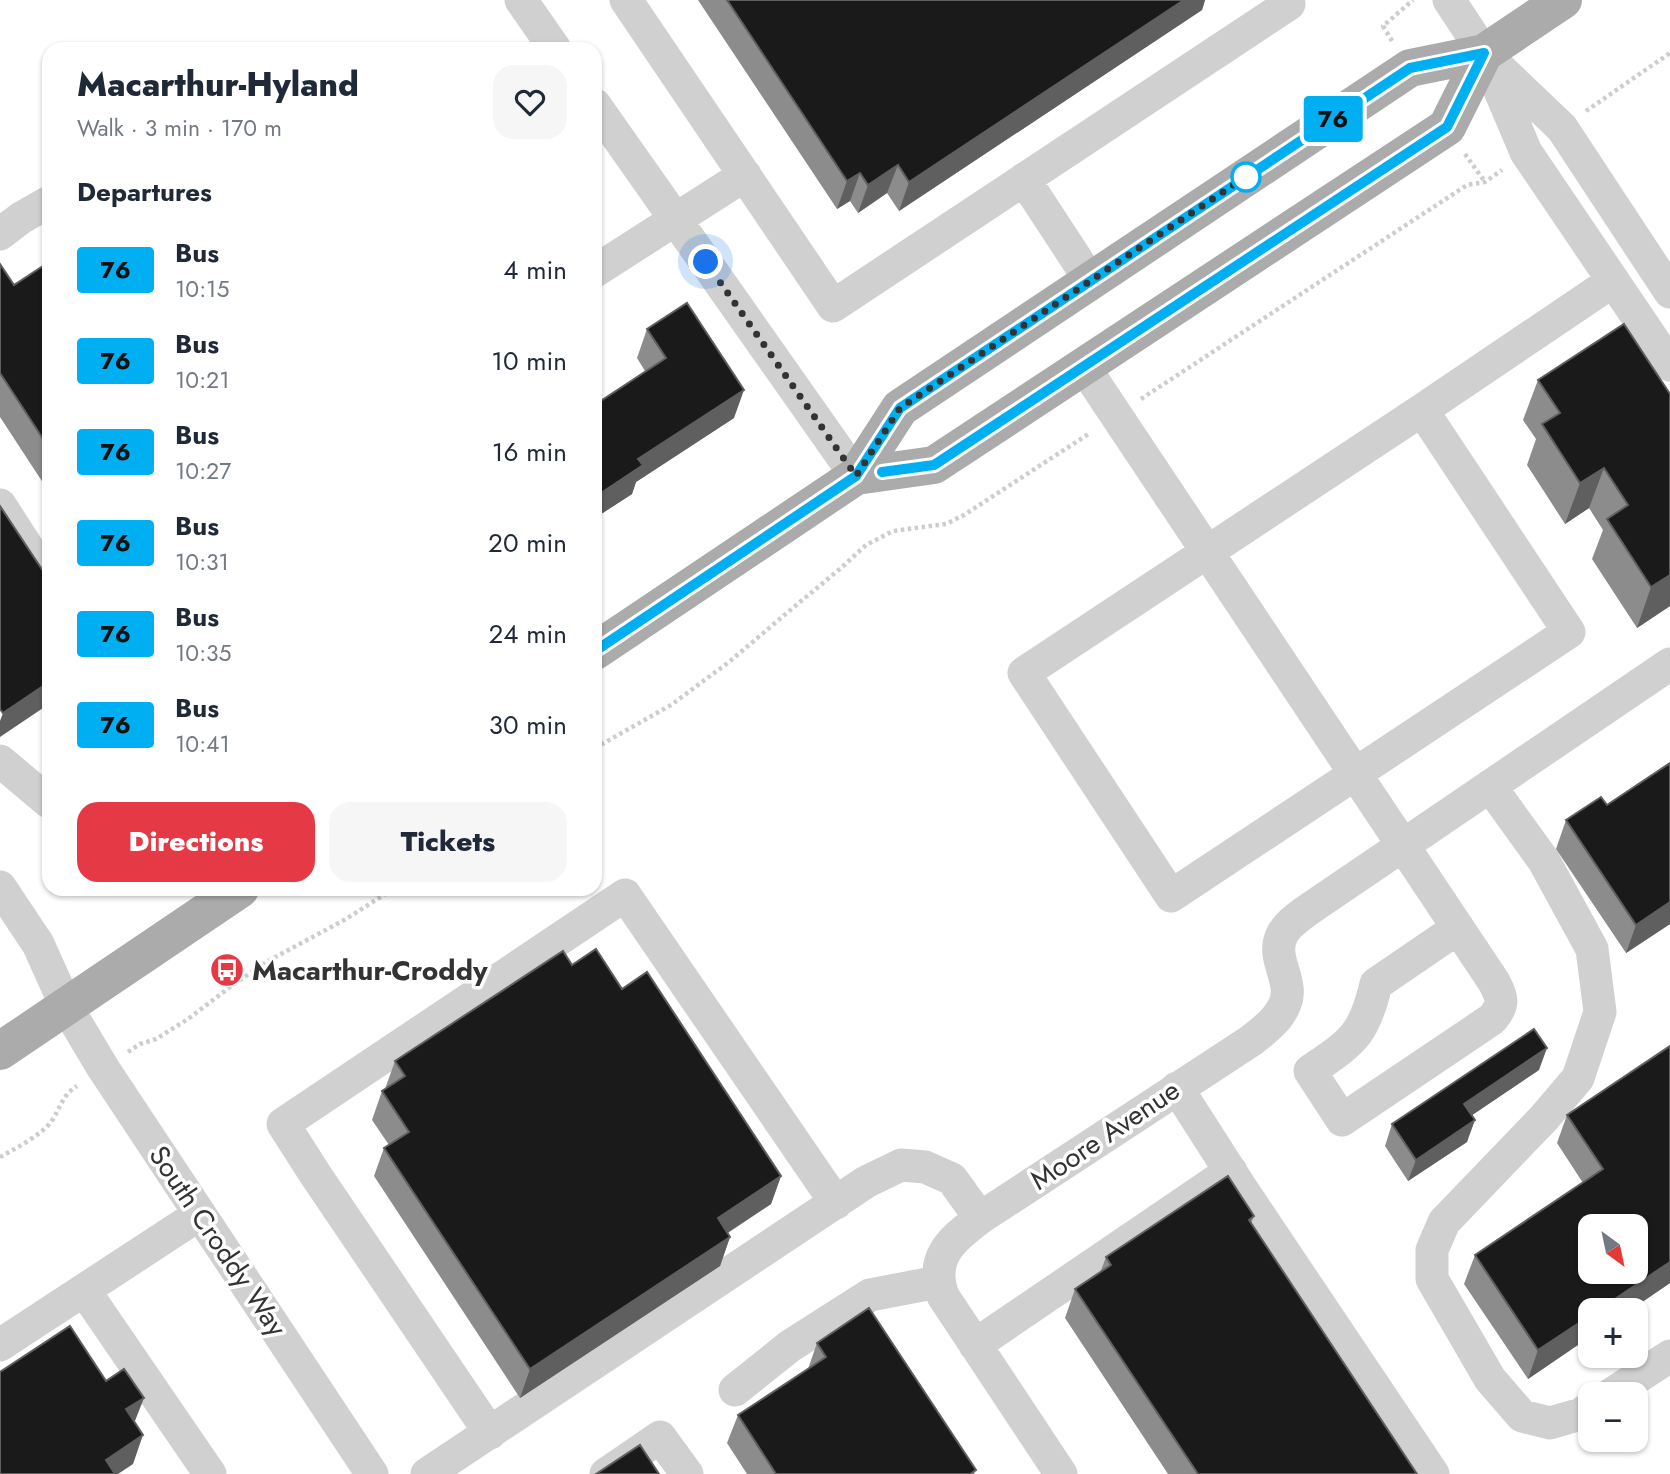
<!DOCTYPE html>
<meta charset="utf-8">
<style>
body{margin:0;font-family:Jost,sans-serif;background:#f6f6f7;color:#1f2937;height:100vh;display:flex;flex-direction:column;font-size:26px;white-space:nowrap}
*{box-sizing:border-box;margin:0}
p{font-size:23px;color:#747a83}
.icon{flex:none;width:38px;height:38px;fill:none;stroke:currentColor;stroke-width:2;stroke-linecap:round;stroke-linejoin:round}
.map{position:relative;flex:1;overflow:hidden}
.drawer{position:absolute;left:42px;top:42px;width:560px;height:854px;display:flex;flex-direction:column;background:#fff;border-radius:21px;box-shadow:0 2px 5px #0004}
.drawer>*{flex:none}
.badge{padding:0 14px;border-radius:5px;font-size:24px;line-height:46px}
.needle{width:46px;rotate:147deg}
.fabs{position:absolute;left:1578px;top:1214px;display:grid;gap:14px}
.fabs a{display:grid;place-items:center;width:70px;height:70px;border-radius:14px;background:#fff;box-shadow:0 2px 5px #0004;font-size:35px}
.you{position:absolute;width:35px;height:35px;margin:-18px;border:5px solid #fff;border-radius:50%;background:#1a73e8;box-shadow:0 0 0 10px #1a73e833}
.map>.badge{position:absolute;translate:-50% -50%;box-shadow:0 0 0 4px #fff}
h2{padding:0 35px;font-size:26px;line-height:63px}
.round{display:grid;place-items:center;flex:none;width:74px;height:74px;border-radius:21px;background:#f6f6f7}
.overview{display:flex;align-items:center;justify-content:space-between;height:119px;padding:0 35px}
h1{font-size:33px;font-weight:800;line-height:52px}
.cta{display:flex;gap:14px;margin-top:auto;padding:14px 35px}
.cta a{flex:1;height:80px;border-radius:21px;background:#e63946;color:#fff;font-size:28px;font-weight:800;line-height:80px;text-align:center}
.cta a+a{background:#f6f6f7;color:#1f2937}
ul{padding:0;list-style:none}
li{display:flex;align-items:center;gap:21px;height:91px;padding:0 35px}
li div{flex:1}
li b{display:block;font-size:26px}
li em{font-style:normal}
li .badge{min-width:77px;font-weight:700;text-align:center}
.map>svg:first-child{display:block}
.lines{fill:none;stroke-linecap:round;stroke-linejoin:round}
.path{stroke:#cdcdcd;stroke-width:4.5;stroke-dasharray:3.5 3.5;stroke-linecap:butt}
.minor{stroke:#d0d0d0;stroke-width:33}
.major{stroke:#ababab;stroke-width:38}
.wall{fill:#8c8c8c}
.shaded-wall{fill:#5f5f5f}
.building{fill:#1a1a1a;stroke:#5f5f5f;stroke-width:2;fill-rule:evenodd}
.line-casing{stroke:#fff;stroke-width:16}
.line{stroke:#00aff2;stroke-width:10}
.walk{stroke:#333;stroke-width:7;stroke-dasharray:0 12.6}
.stop-dot{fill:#fff;stroke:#00aff2;stroke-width:3.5}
.labels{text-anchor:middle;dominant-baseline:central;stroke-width:7;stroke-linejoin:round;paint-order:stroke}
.poi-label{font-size:28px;font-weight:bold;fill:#333;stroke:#fff;text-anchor:start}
.street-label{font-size:28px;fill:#333;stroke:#fff}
</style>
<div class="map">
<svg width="1670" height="1474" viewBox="0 0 1670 1474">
<rect width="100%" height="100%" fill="#fff"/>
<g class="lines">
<path class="path" d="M1392 41 1383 26 1413 0
M1586 111 1670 53
M1465 154 1485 182
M1141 399 1467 185 1485 182 1502 170
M595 748 671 705 729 662 788 612 841 568 866 545 893 531 946 524 964 515 1090 433
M128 1052 140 1044 156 1039 188 1019 234 984 268 961 346 919 393 889
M0 1157C15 1149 41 1135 51 1122 61 1108 61 1096 77 1086"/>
<path class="minor" d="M521 0 555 49
M626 0 833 306 1289 4 1286 0
M1449 0 1484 53 1526 152 1670 365
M1496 65 1562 128 1670 292
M595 105 856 476
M1024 179 1090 280
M0 234 21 218 49 202
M595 271 745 175
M1084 367 1494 982C1502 998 1505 1004 1492 1019L1342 1120 1310 1071C1352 1042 1364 1036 1376 984L1458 928
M1422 410 1569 632 1171 896 1024 673 1422 410 1613 281
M0 505 49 581
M0 761 49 802
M1490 786 1544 861 1592 949 1600 1012 1578 1078 1544 1118 1444 1222 1432 1250V1279L1490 1379 1522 1416 1550 1423 1581 1414 1591 1407
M0 887 38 944 66 1006 103 1068 372 1474
M1177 1088 1241 1188 1433 1474
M84 1290 210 1474
M0 1345 200 1214
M975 1345 1231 1171
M735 1390 790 1346 870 1295 938 1282
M1610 1395 1670 1356
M490 1433 315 1174 283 1124 625 895 836 1203
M427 1474 866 1182 901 1165 925 1167 952 1179 980 1218
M606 1474 660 1437 687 1474
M1061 1474 943 1296C929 1257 952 1240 980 1218L1252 1040C1264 1030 1276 1022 1283 1008 1298 982 1268 959 1283 933 1291 920 1308 910 1321 901L1670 664"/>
<path class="major" d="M856 476 934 465 1447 127 1484 53
M595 651 856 476 900 408 1410 68 1484 53 1563 0
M0 1051 240 889"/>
</g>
<path class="wall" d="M698 0H1205L1202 10 899 211 887 193 858 213 850 201 837 209Z
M49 262V492L0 417V264L14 285Z
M647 329 734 418 636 482 632 494 595 518V395L599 402 645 371 637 358Z
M1538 380 1670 394V606L1637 628 1592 559 1603 530 1589 508 1565 524 1527 465 1536 439 1523 420Z
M1670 763V924L1626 953 1556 849 1566 820 1607 805Z
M572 965 622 989 781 1176 771 1204 728 1233 730 1237 720 1266 520 1398 374 1176 384 1148 389 1145 372 1120 382 1091 385 1089 395 1061Z
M1670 1046V1283L1629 1311H1591V1336L1528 1379 1464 1284 1475 1255 1583 1183 1557 1143 1567 1115Z
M1539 1070 1472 1115 1467 1142 1408 1181 1385 1146 1392 1124Z
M1254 1216 1251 1224 1417 1474H1168L1065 1318 1075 1289 1100 1273 1106 1257Z
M817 1343 976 1470 974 1474H747L727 1443 738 1415 808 1369Z"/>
<path class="shaded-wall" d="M1184 0H1205L1202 10 899 211 909 182Z
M898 165 887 193 858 213 868 185Z
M860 173 850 201 837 209 847 181Z
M744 390 734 418 636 482 632 494 595 518V497L638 459Z
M1604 468 1589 508 1565 524 1580 483Z
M1670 575V606L1637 628 1651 587Z
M49 682V704L0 737V721L3 713Z
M1670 902V924L1626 953 1636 925Z
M1547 1048 1539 1070 1456 1126 1464 1104Z
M1475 1120 1467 1142 1408 1181 1416 1160Z
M781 1176 771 1204 707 1246 718 1218Z
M730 1237 720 1266 520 1398 530 1369Z
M1670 1262V1283L1629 1311H1597Z
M1591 1315V1336L1528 1379 1538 1350Z
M144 1398 133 1426 126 1409Z
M143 1435 133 1464 118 1474H101L106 1460Z"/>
<path class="building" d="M727 0H1184L909 182 898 165 868 185 860 173 847 181Z
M49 262V448L0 373V264L14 285Z
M687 303 744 390 638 459 643 465 595 497V395L599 402 666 358 647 329Z
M1624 324 1670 394V575L1651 587 1607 519 1628 505 1604 468 1580 483 1542 424 1560 413 1538 380Z
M0 506 49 580V682L3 713 0 709Z
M1670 763V902L1636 925 1566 820 1601 797 1607 805Z
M596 949 622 989 647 972 781 1176 718 1218 730 1237 530 1369 384 1148 409 1132 382 1091 405 1076 395 1061 563 951 572 965Z
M1534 1029 1547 1048 1464 1104 1475 1120 1416 1160 1392 1124Z
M1670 1046V1262L1597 1311H1591V1315L1538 1350 1475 1255 1603 1169 1567 1115ZM1591 1227H1636V1272H1591Z
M1228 1176 1254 1216 1249 1220 1417 1474H1198L1075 1289 1111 1265 1106 1257Z
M869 1308 976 1470 970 1474H776L738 1415 826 1357 817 1343Z
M70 1326 106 1381 124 1369 144 1398 126 1409 143 1435 106 1460 115 1474H0V1372Z
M640 1445 659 1474H596Z"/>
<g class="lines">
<g class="line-casing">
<path id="line" d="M595 651 856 476 900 408 1410 68 1484 53 1447 127 934 465 882 472"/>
</g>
<use href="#line" class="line"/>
<path class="walk" d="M706 262 856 476 900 408 1250 174 1246 177"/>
</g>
<defs>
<g id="bus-disc" transform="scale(1.75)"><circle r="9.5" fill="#e63946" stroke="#fff"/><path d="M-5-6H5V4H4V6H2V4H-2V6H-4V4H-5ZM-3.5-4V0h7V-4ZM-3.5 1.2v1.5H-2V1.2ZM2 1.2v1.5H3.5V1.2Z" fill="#fff"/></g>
</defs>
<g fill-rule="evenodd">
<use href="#bus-disc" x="227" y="970"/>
</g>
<circle class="stop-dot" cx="1246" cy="177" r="14"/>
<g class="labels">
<g class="poi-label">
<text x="252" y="970">Macarthur-Croddy</text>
</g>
<g class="street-label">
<text transform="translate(1105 1135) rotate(-34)">Moore Avenue</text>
<text transform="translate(218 1241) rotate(56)">South Croddy Way</text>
</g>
</g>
</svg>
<div class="fabs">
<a><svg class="needle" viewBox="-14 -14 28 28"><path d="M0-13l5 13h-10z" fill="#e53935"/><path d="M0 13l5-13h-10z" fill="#747a83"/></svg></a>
<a>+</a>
<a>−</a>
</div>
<div class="you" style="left:706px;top:262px"></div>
<b class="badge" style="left:1333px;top:119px;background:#00aff2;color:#111">76</b>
<section class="drawer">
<div class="overview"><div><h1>Macarthur-Hyland</h1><p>Walk · 3 min · 170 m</p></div><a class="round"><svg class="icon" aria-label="heart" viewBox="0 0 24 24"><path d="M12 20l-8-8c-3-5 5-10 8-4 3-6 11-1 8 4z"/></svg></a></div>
<h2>Departures</h2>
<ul>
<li><span class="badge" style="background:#00aff2;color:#111">76</span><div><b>Bus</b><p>10:15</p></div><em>4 min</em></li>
<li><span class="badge" style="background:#00aff2;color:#111">76</span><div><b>Bus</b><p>10:21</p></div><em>10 min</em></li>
<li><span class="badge" style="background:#00aff2;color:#111">76</span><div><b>Bus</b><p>10:27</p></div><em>16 min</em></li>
<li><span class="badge" style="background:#00aff2;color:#111">76</span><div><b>Bus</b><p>10:31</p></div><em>20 min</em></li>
<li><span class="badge" style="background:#00aff2;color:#111">76</span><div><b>Bus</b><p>10:35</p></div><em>24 min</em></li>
<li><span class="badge" style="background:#00aff2;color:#111">76</span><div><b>Bus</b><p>10:41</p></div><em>30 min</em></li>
</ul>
<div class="cta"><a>Directions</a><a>Tickets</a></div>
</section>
</div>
